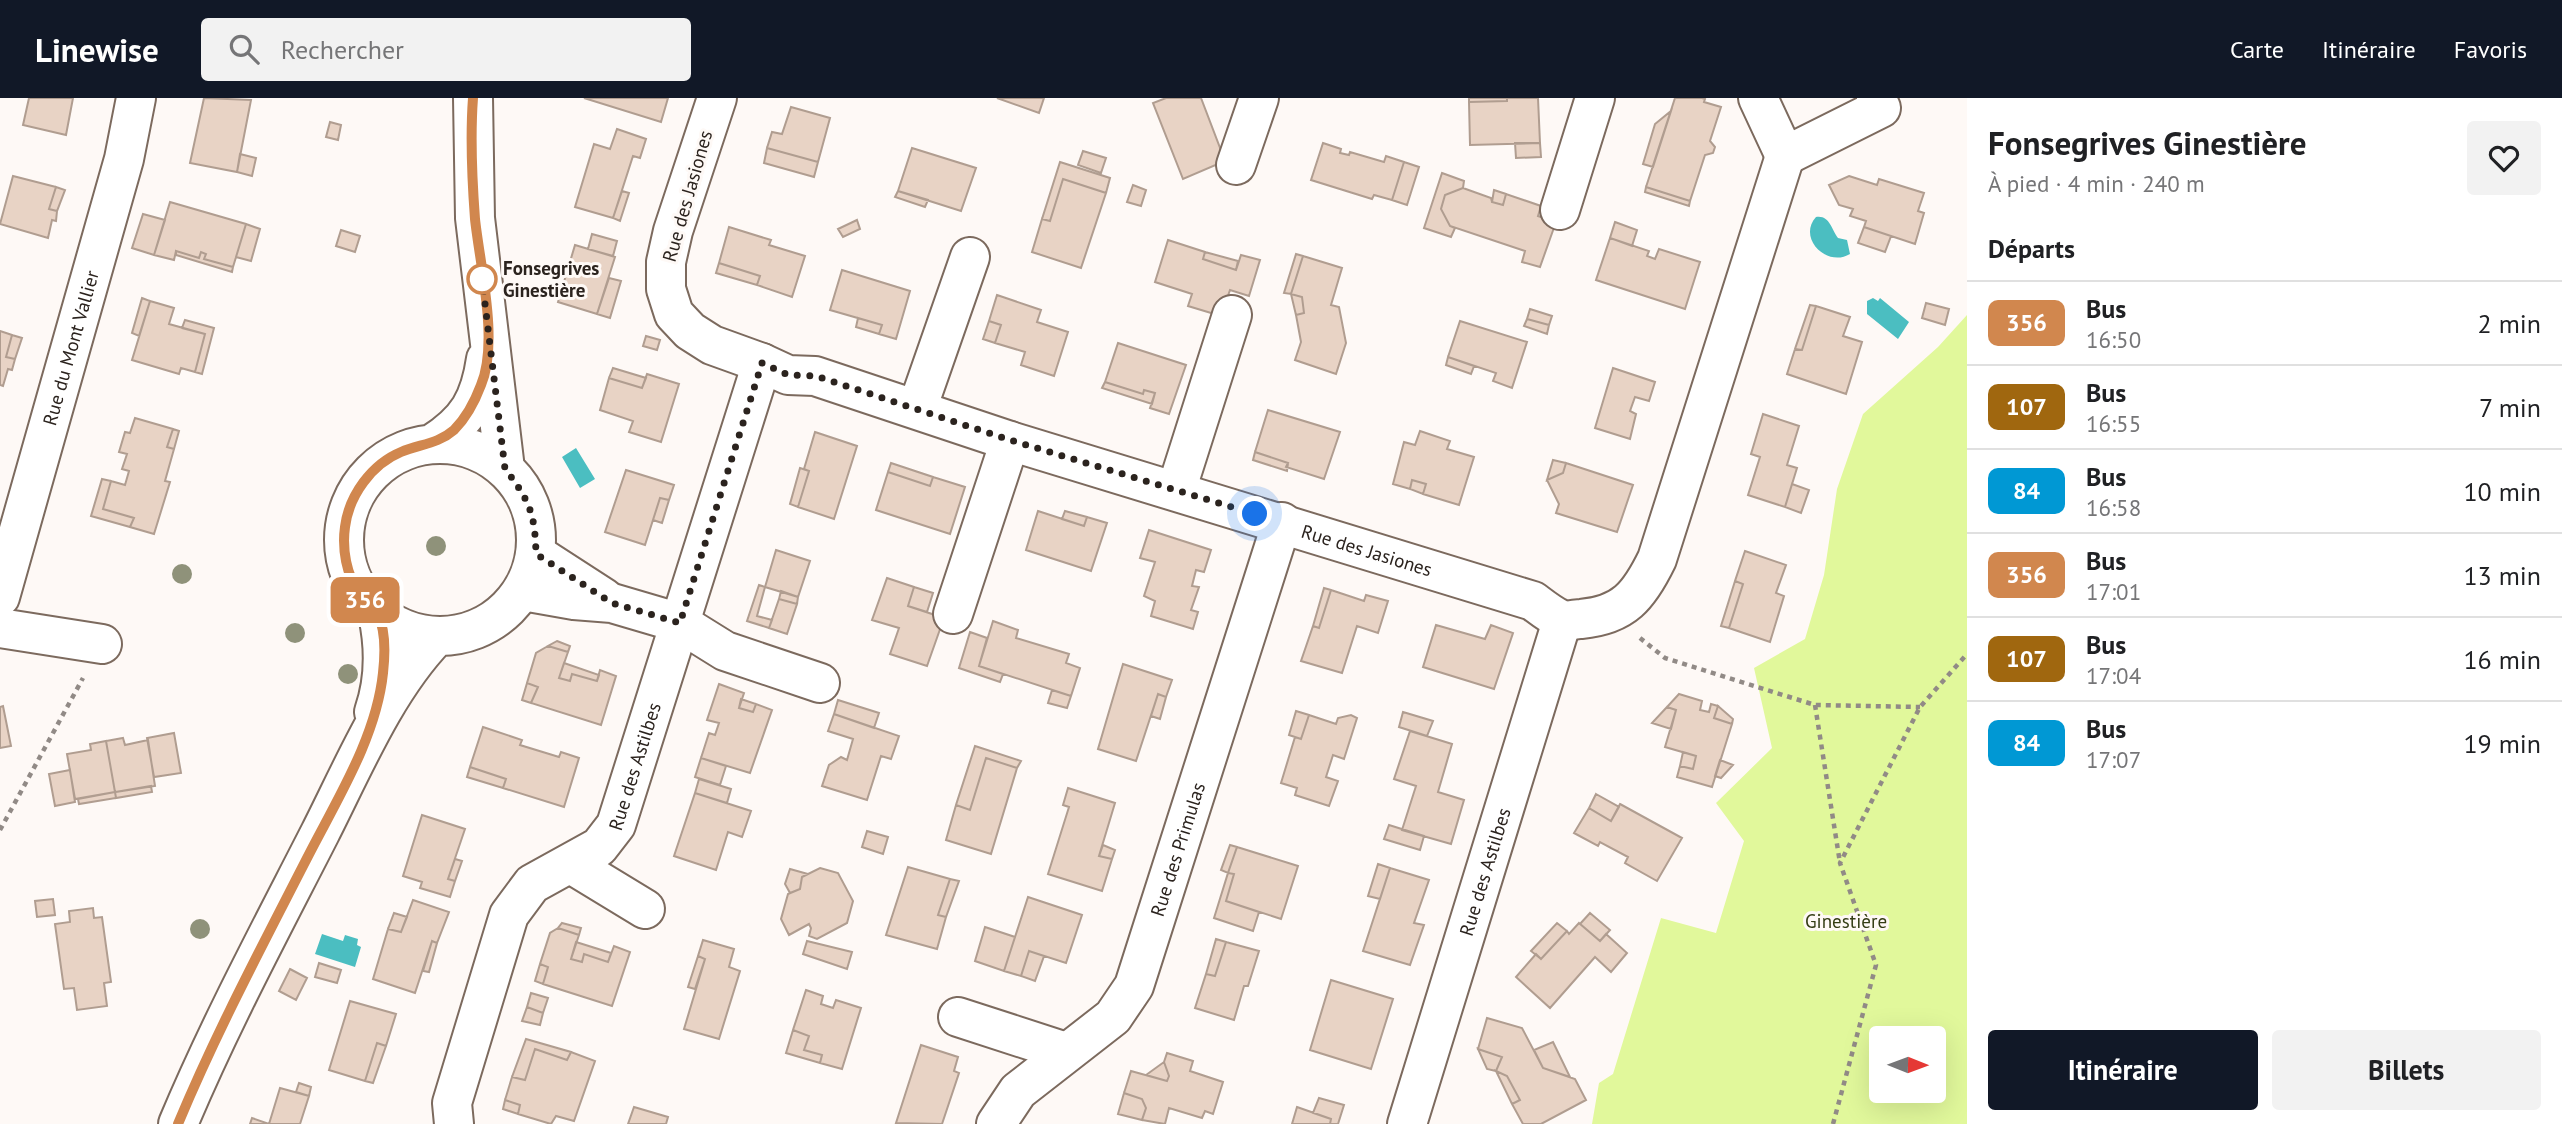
<!DOCTYPE html>
<html lang="fr">
<meta charset="utf-8">
<style>
body{margin:0;font-family:"PT Sans",sans-serif;background:#f2f2f2;color:#202124;height:100vh;display:flex;flex-direction:column;font-size:26px;white-space:nowrap}
*{box-sizing:border-box;margin:0}
p{font-size:23px;color:#757577}
.icon{flex:none;width:38px;height:38px;fill:none;stroke:currentColor;stroke-width:2;stroke-linecap:round;stroke-linejoin:round}
.map{position:relative;flex:1;overflow:hidden}
.panel{display:flex;flex-direction:column;background:#fff;width:595px}
.panel>*{flex:none}
.badge{padding:0 14px;border-radius:10px;font-size:24px;line-height:46px}
.needle{width:46px;rotate:91deg}
.controls{position:absolute;left:1869px;top:928px;display:grid;gap:14px}
.controls a{display:grid;place-items:center;width:77px;height:77px;border-radius:7px;background:#fff;box-shadow:0 7px 28px #0002;font-size:35px}
.you{position:absolute;width:35px;height:35px;margin:-18px;border:5px solid #fff;border-radius:50%;background:#1a73e8;box-shadow:0 0 0 10px #1a73e833}
.map>.badge{position:absolute;translate:-50% -50%;box-shadow:0 0 0 4px #fff}
h2{padding:0 21px;font-size:26px;line-height:63px}
.round{display:grid;place-items:center;flex:none;width:74px;height:74px;border-radius:7px;background:#f2f2f2}
.head{display:flex;align-items:center;justify-content:space-between;height:119px;padding:0 21px}
h1{font-size:33px;font-weight:800;line-height:52px}
.button{display:flex;gap:14px;margin-top:auto;padding:14px 21px}
.button a{flex:1;height:80px;border-radius:7px;background:#111827;color:#fff;font-size:28px;font-weight:800;line-height:80px;text-align:center}
.button a+a{background:#f2f2f2;color:#202124}
ul{padding:0;list-style:none}
li{display:flex;align-items:center;gap:21px;height:84px;padding:0 21px;border-top:2px solid #e0e0e0}
li div{flex:1}
li b{display:block;font-size:26px}
li em{font-style:normal}
li .badge{min-width:77px;font-weight:700;text-align:center}
header{display:flex;align-items:center;gap:42px;box-sizing:border-box;height:98px;padding:0 35px;background:#111827;color:#fff}
header strong{font-size:33px}
nav{display:flex;gap:38px;margin-inline-start:auto;font-size:24px}
.search{width:490px;height:63px;background:#f2f2f2;display:flex;align-items:center;gap:18px;box-sizing:border-box;padding:0 24px;border-radius:7px;color:#757577;font-size:26px}
main{display:flex;flex:1;min-height:0}
.map>svg:first-child{display:block}
.green{fill:#e1f89b;fill-rule:evenodd}
.water{fill:#4bbec1}
.building{fill:#e8d3c5;stroke:#b09d90;stroke-width:2}
.lines{fill:none;stroke-linecap:round;stroke-linejoin:round}
.minor-casing{stroke:#7c6a5e;stroke-width:42}
.major-casing{stroke:#7c6a5e;stroke-width:42}
.path{stroke:#918a86;stroke-width:4.5;stroke-dasharray:5 5;stroke-linecap:butt}
.minor{stroke:#fff;stroke-width:38}
.major{stroke:#fff;stroke-width:38}
.tree{fill:#8f927a}
.line-casing{stroke:#fff;stroke-width:16}
.line{stroke:#d1874e;stroke-width:10}
.walk{stroke:#2b231e;stroke-width:7;stroke-dasharray:0 12.6}
.stop-dot{fill:#fff;stroke:#d1874e;stroke-width:3.5}
.labels{text-anchor:middle;dominant-baseline:central;stroke-width:6;stroke-linejoin:round;paint-order:stroke}
.street-label{font-size:19px;fill:#2b231e;stroke:#fef9f6}
.stop-label{font-size:19px;font-weight:bold;fill:#2b231e;stroke:#fef9f6;text-anchor:start}
.park-label{font-size:19px;fill:#343d14;stroke:#fef9f6}
</style>
<header>
<strong>Linewise</strong>
<div class="search"><svg class="icon" aria-label="search" viewBox="0 0 24 24"><circle cx="10" cy="10" r="6"/><path d="M15 15l6 6"/></svg>Rechercher</div>
<nav><a>Carte</a><a>Itinéraire</a><a>Favoris</a></nav>
</header>
<main>
<div class="map">
<svg width="1967" height="1026" viewBox="0 0 1967 1026">
<rect width="100%" height="100%" fill="#fef9f6"/>
<path class="green" d="M1967 217V1026H1592L1599 985 1613 976 1661 820 1716 835 1744 743 1716 705 1772 650 1754 570 1805 541 1824 477 1837 391 1863 316 1938 249ZM1881 940H1934V992H1881Z"/>
<path class="water" d="M1816 119C1830 117 1831 131 1838 140L1847 142 1850 156C1827 170 1797 140 1816 119Z
M1873 200 1878 203 1880 200 1909 224 1898 241 1867 216V203Z
M576 350 595 381 580 390 562 359Z
M322 836 343 843 345 837 358 841 357 847 361 849 355 869 315 856Z"/>
<path class="building" d="M29 0H73L66 37 23 27Z
M204 0 251 2 237 74 190 65Z
M584 0H668L661 24Z
M997 0H1044L1039 15Z
M1166 0H1201L1225 63 1183 81 1153 5Z
M1469 0H1507V3L1469 4Z
M1507 0H1538L1540 45 1470 47 1469 4 1507 3Z
M1675 0H1702L1705 1 1704 4 1721 9 1710 43 1715 49 1713 55 1705 57 1690 103 1646 89Z
M791 9 830 20 818 64 767 50 772 34 782 36Z
M1671 13 1653 69 1643 66 1655 26Z
M330 24 341 27 338 42 326 39Z
M617 31 646 41 640 60 633 58 613 120 575 109 594 46 610 51Z
M1323 45 1341 51 1340 55 1349 57 1350 54 1384 64 1386 58 1404 64 1392 102 1374 97 1372 101 1311 82Z
M1515 45H1540L1541 59 1516 60Z
M767 50 818 64 814 79 764 65Z
M912 50 976 70 961 113 898 93Z
M1083 53 1106 60 1101 75 1078 67Z
M240 56 256 60 252 78 237 74Z
M1060 64 1110 80 1106 95 1063 81 1050 123 1042 121Z
M1404 64 1419 69 1407 107 1392 102Z
M1442 75 1464 83 1463 90 1445 97 1441 111 1450 128 1455 130 1451 139 1424 130Z
M13 78 56 89 49 111 57 113 56 123 52 122 48 140 0 126Z
M1849 78 1877 87 1879 81 1924 95 1918 113 1924 115 1915 146 1864 129 1866 123 1850 118 1853 111 1839 107 1829 87Z
M1063 81 1106 95 1081 170 1032 154 1042 121 1050 123Z
M1133 87 1146 92 1141 108 1127 104Z
M56 89 65 92 57 113 49 111Z
M1646 89 1690 103 1689 108 1645 94Z
M1463 90 1491 100 1492 104 1503 107 1506 96 1541 108 1538 118 1556 124 1540 169 1522 164 1525 153 1450 128 1441 111 1445 97Z
M1494 92 1506 96 1503 107 1492 104Z
M622 93 629 95 620 123 613 120Z
M898 93 928 102 925 109 895 99Z
M170 104 246 126 233 169 204 161 206 156 201 154 199 160 176 153 174 162 154 157Z
M143 116 165 122 154 157 132 150Z
M857 122 860 131 843 139 838 131Z
M1615 124 1637 132 1632 148 1610 140Z
M246 126 260 131 251 163 236 159Z
M729 129 771 142 769 147 805 158 792 199 757 187 760 178 719 165Z
M1864 129 1891 138 1885 154 1858 145Z
M341 132 360 138 355 154 336 148Z
M592 136 617 143 613 158 588 151Z
M1610 140 1649 153 1647 158 1655 161 1659 151 1700 164 1685 211 1596 182Z
M1168 142 1205 154 1203 161 1236 172 1241 157 1260 162 1249 198 1230 192 1221 218 1188 208 1192 196 1155 184Z
M575 147 615 159 597 216 558 204Z
M176 153 199 160 201 154 206 156 204 161 233 169 232 174 176 157Z
M1205 154 1238 163 1236 172 1203 161Z
M1296 156 1303 158 1291 196 1284 195Z
M1303 158 1342 170 1331 207 1339 209 1346 245 1336 276 1295 262 1301 244 1296 217 1304 215 1302 199 1291 196Z
M719 165 760 178 757 187 716 175Z
M842 172 910 193 896 241 879 236 882 227 830 212Z
M609 180 621 183 610 220 597 216Z
M1291 196 1302 199 1304 215 1296 217Z
M997 197 1041 212 1037 224 1068 234 1054 278 1021 267 1025 254 995 245 1001 227 989 223Z
M142 200 150 203 139 238 132 235Z
M150 203 174 210 169 226 205 236 195 274 181 270 179 276 132 262Z
M1926 205 1949 211 1945 227 1922 220Z
M1810 207 1816 208 1802 252 1795 251Z
M1816 208 1850 219 1843 238 1862 244 1846 296 1787 276 1795 251 1802 252Z
M1530 211 1552 218 1549 227 1527 221Z
M858 220 882 227 879 236 856 229Z
M1527 221 1549 227 1547 236 1524 228Z
M185 222 214 230 202 276 195 274 205 236 182 230Z
M989 223 1001 227 995 245 983 241Z
M1460 223 1527 244 1512 290 1493 283 1496 275 1448 259Z
M0 233 12 237 6 259 15 261 12 272 8 271 3 288 0 287Z
M12 237 22 240 15 261 6 259Z
M646 238 660 242 657 252 643 248Z
M1118 245 1186 267 1169 316 1150 310 1155 295 1144 292 1143 296 1105 284Z
M1448 259 1474 268 1471 276 1446 267Z
M613 270 646 280 642 290 609 280Z
M1613 270 1655 284 1649 303 1635 299 1630 313 1636 316 1630 341 1595 330Z
M647 276 679 286 661 344 629 334 633 323 600 312 609 280 642 290Z
M1105 284 1143 296 1144 292 1155 295 1152 306 1102 290Z
M1268 312 1340 334 1324 381 1286 369 1288 365 1255 354Z
M1763 316 1799 328 1787 367 1797 370 1785 409 1748 397 1760 359 1751 356Z
M135 320 173 331 167 349 174 351 165 383 170 384 154 436 130 429 134 420 103 411 111 383 125 387 129 373 122 371 127 356 119 354 125 334 130 335Z
M173 331 179 333 174 351 167 349Z
M1420 333 1450 343 1447 351 1474 359 1459 407 1423 396 1426 386 1412 382 1410 391 1393 386 1404 344 1415 347Z
M815 334 857 348 834 421 798 409 809 373 804 371Z
M1255 354 1288 365 1287 373 1253 362Z
M1553 362 1566 365 1563 375 1547 382Z
M891 365 933 379 930 388 888 374Z
M1566 365 1633 387 1617 434 1556 415 1559 406 1547 382 1563 375Z
M800 370 809 373 798 409 790 406Z
M626 372 674 387 669 402 660 400 645 447 605 434Z
M888 374 930 388 933 379 965 389 950 436 876 412Z
M102 381 111 383 103 411 134 420 130 429 91 418Z
M1412 382 1426 386 1423 396 1410 391Z
M1792 386 1809 392 1801 415 1785 409Z
M660 400 669 402 662 425 653 422Z
M1038 413 1084 428 1087 419 1107 425 1091 473 1026 452Z
M1065 413 1087 419 1084 428 1062 421Z
M1149 432 1211 452 1204 474 1196 472 1192 488 1199 489 1191 512 1198 514 1193 531 1151 518 1155 503 1144 498 1155 464 1140 460Z
M776 452 810 463 798 499 765 489Z
M1745 453 1786 467 1776 495 1784 498 1770 544 1729 530 1743 486 1735 483Z
M887 480 914 489 908 508 944 520 927 568 890 556 899 530 872 522Z
M1735 483 1743 486 1729 530 1721 528Z
M759 487 765 489 757 518 772 522 769 530 747 523Z
M914 489 933 495 927 514 908 508Z
M1324 490 1331 492 1319 530 1313 528Z
M1331 492 1364 503 1366 497 1388 503 1378 535 1357 528 1342 575 1301 563 1313 528 1319 530Z
M781 493 798 499 797 506 779 501Z
M779 501 797 506 787 536 769 530Z
M993 523 1018 532 1016 540 1069 556 1066 565 1080 570 1071 598 979 568Z
M1436 527 1485 541 1491 527 1513 535 1494 591 1423 569Z
M970 534 987 540 979 568 1003 576 1000 584 959 570Z
M557 543 570 548 568 554 548 548Z
M548 548 568 554 559 580 570 583 572 576 597 583 600 572 616 578 601 627 531 605 538 589 527 585 536 555Z
M564 565 599 577 597 583 572 576 570 583 559 580Z
M1123 566 1172 582 1166 599 1158 596 1136 663 1098 651Z
M527 585 538 589 531 605 522 602Z
M719 586 744 595 739 610 753 614 756 606 772 612 750 675 701 660 709 635 715 637 719 625 707 622Z
M1052 592 1071 598 1067 610 1048 605Z
M1158 596 1166 599 1160 621 1151 618Z
M1679 596 1702 603 1700 612 1709 614 1711 606 1718 608 1714 620 1732 626 1712 689 1677 679 1680 668 1693 671 1696 658 1665 649 1676 612 1667 609Z
M741 601 756 606 753 614 739 610Z
M838 602 879 615 874 630 834 616Z
M3 608 11 648 0 650V609Z
M1718 608 1733 621 1732 626 1714 620Z
M1667 609 1676 612 1671 631 1652 625Z
M1296 613 1309 617 1301 641 1289 637Z
M1403 614 1433 623 1427 638 1399 629Z
M834 616 899 638 891 661 881 658 867 702 822 688 829 667 841 659 847 662 853 641 828 633Z
M1309 617 1336 626 1338 620 1351 617 1357 620 1344 661 1333 657 1326 679 1338 683 1329 708 1295 697 1297 690 1281 685 1295 639 1301 641Z
M483 629 522 642 520 647 559 659 561 654 579 660 564 709 503 690 506 681 470 669Z
M1410 633 1452 646 1438 694 1464 702 1451 746 1402 732 1416 688 1394 681Z
M174 635 181 675 154 679 147 640Z
M123 640 125 647 148 642 155 688 115 694 106 643Z
M106 643 115 694 75 701 67 656 91 652 90 646Z
M975 648 1021 663 1017 670 986 660 970 712 956 707Z
M1683 654 1696 658 1693 671 1680 668Z
M701 660 726 668 720 687 695 679Z
M986 660 1017 670 991 756 946 742 956 707 970 712Z
M1720 662 1733 667 1721 680 1715 678Z
M470 669 506 681 503 690 467 679Z
M70 672 75 704 55 708 49 676Z
M699 681 731 691 727 705 695 695Z
M151 688 152 694 116 700 115 694Z
M1068 690 1115 705 1099 758 1112 761 1102 793 1048 776 1069 709 1063 707Z
M115 694 116 700 79 706 78 701Z
M695 695 751 713 742 739 728 734 716 772 674 758Z
M1596 696 1619 709 1611 723 1589 710Z
M1620 706 1682 740 1657 783 1625 765 1628 759 1600 744 1598 748 1574 735 1589 710 1611 723Z
M422 717 465 731 448 781 455 783 450 799 420 790 422 784 403 778Z
M1389 727 1424 738 1420 752 1384 741Z
M867 733 888 739 883 756 862 749Z
M1103 747 1115 752 1112 761 1099 758Z
M1230 747 1237 749 1228 775 1221 772Z
M1237 749 1298 768 1281 821 1226 803 1234 776 1228 775Z
M455 761 462 763 455 783 448 781Z
M1378 766 1390 770 1380 801 1368 798Z
M908 769 950 781 938 817 946 819 937 851 886 837Z
M820 770 838 775 853 803 847 825 817 841 809 838 811 830 809 826 789 837 781 821 788 796 800 791 802 779Z
M1390 770 1429 782 1414 825 1424 827 1410 867 1363 853Z
M790 771 808 776 802 779 800 791 790 795 785 786Z
M1228 775 1234 776 1226 803 1259 814 1253 833 1214 820Z
M950 781 959 783 946 819 938 817Z
M1028 799 1082 817 1066 865 1029 853 1021 878 1004 873Z
M53 801 55 817 37 819 35 803Z
M413 802 449 814 437 845 432 843 415 895 373 881 388 831 401 834Z
M93 810 94 820 102 819 111 884 104 885 107 908 77 912 74 890 64 891 55 826 70 824 69 813Z
M394 815 407 819 401 834 388 831Z
M1590 815 1610 832 1600 843 1580 826Z
M562 825 581 830 579 837 558 830Z
M1557 825 1567 833 1541 861 1531 853Z
M1579 825 1600 843 1606 836 1627 855 1611 874 1595 859 1550 910 1516 879 1536 856 1541 861 1567 833 1569 836Z
M985 829 1015 839 1004 873 975 863Z
M558 830 579 837 571 861 582 864 584 856 608 864 614 848 630 854 612 908 543 886 548 869 540 866 550 835Z
M1216 841 1226 844 1215 878 1206 876Z
M703 842 734 851 729 869 740 873 719 941 684 931 705 861 698 858Z
M432 843 437 845 429 874 423 873Z
M807 843 852 854 847 871 803 856Z
M576 844 611 855 608 864 584 856 582 864 571 861Z
M1226 844 1259 853 1248 888H1244L1234 922 1195 910 1206 876 1215 878Z
M1029 853 1044 858 1035 883 1021 878Z
M698 858 705 861 695 891 688 889Z
M319 865 341 872 337 885 315 879Z
M540 866 548 869 543 886 535 883Z
M290 871 307 880 296 902 279 893Z
M1331 882 1393 901 1371 971 1310 952Z
M806 892 823 898 821 906 833 910 836 902 861 910 842 971 820 965 822 957 804 952 809 938 793 932Z
M531 895 548 900 543 915 527 909Z
M350 903 396 916 386 948 377 945 365 983 329 972Z
M527 909 543 915 540 927 522 923Z
M1487 920 1522 930 1543 970 1575 981 1586 1002 1541 1026H1523L1512 1006 1520 1002 1507 978 1496 973 1502 959 1478 951Z
M793 932 809 938 804 952 822 957 820 965 786 955Z
M526 941 571 954 567 962 535 951 525 982 512 979Z
M1553 944 1570 979 1543 970 1534 952Z
M377 945 386 948 373 985 365 983Z
M921 947 958 959 954 973 959 975 942 1026 896 1025Z
M535 951 567 962 571 954 595 963 574 1023 556 1018 551 1026 518 1016 520 1007 505 1002 512 979 525 982Z
M1478 951 1502 959 1496 973 1487 971Z
M1167 955 1193 963 1190 973 1223 984 1213 1016 1205 1013 1202 1020 1169 1010 1165 1026 1142 1022 1146 1010 1142 1001 1124 995 1131 973 1167 983 1169 978 1164 964Z
M1164 964 1169 978 1167 983 1146 977Z
M1496 973 1507 978 1520 1002 1512 1006Z
M299 985 311 989 309 998 296 994Z
M280 990 309 998 300 1026H250L252 1020 269 1026Z
M1124 995 1142 1001 1146 1010 1142 1022 1118 1016Z
M1319 1000 1344 1007 1338 1026H1330L1331 1021 1313 1015Z
M505 1002 520 1007 518 1016 503 1011Z
M634 1009 668 1019 666 1026H628Z
M1297 1009 1331 1021 1330 1026H1292Z"/>
<g class="lines">
<g class="minor-casing">
<g id="minor">
<path id="s1" d="M717 0 673 133 666 164V191L674 216 690 233 712 247 762 265 788 277 815 278 1010 343 1533 503C1541 509 1551 517 1560 521 1566 524 1575 521 1581 521 1624 517 1639 498 1657 461L1785 58"/>
<path d="M1758 0 1785 58 1881 10 1876 0"/>
<path d="M1236 67 1259 0"/>
<path d="M1560 112 1595 0"/>
<path d="M917 311 970 159"/>
<path d="M1176 393 1232 217"/>
<path d="M536 456 604 500"/>
<path d="M523 493 574 502 612 505 680 525 725 553 820 585"/>
<path id="s2" d="M0 499 124 61 136 0"/>
<path d="M953 516 1010 343"/>
<path d="M0 530 102 546"/>
<path d="M571 766 645 811"/>
<path d="M958 919 1066 954"/>
<path id="s3" d="M454 1026 452 1005 509 817 532 786 599 749 616 727 762 265"/>
<path id="s4" d="M996 1026 1018 993 1113 919 1134 888 1282 424"/>
<path id="s5" d="M1407 1026 1562 523"/>
</g>
</g>
<g class="major-casing">
<path id="major" d="M473 0 475 120 505 371
M344 442a96 96 0 1 1 192 0a96 96 0 1 1-192 0Z
M432 346C468 323 480 302 486 261
M374 614C385 582 385 550 378 517
M178 1026C220 926 271 831 320 735 353 670 385 592 436 539"/>
</g>
<path class="path" d="M1640 540 1665 560 1815 607 1920 609
M1815 607 1840 765
M0 732 83 580
M1833 1026 1876 867 1840 765 1920 609 1967 556"/>
<use href="#minor" class="minor"/>
<use href="#major" class="major"/>
</g>
<g class="tree">
<circle cx="436" cy="448" r="10"/>
<circle cx="182" cy="476" r="10"/>
<circle cx="295" cy="535" r="10"/>
<circle cx="348" cy="576" r="10"/>
<circle cx="200" cy="831" r="10"/>
</g>
<g class="lines">
<g class="line-casing">
<path id="line" d="M178 1026C215 937 260 852 304 766 334 706 376 642 383 575 385 557 386 533 378 517 374 509 365 502 360 495 346 478 342 450 345 429 349 397 372 366 401 354 420 346 438 346 454 332 466 320 475 303 481 287 499 244 480 168 475 121 472 81 470 40 473 0"/>
</g>
<use href="#line" class="line"/>
<path class="walk" d="M482 181 505 371C530 403 535 416 536 456L612 505 680 525 762 265 788 277 816 278 1010 342 1255 416"/>
</g>
<circle class="stop-dot" cx="482" cy="181" r="14"/>
<g class="labels">
<g class="street-label">
<text transform="translate(687 98) rotate(-74)">Rue des Jasiones</text>
<text stroke="none"><textPath href="#s2" startOffset="259">Rue du Mont Vallier</textPath></text>
<text stroke="none"><textPath href="#s1" startOffset="962">Rue des Jasiones</textPath></text>
<text stroke="none"><textPath href="#s3" startOffset="422">Rue des Astilbes</textPath></text>
<text stroke="none"><textPath href="#s4" startOffset="341">Rue des Primulas</textPath></text>
<text stroke="none"><textPath href="#s5" startOffset="264">Rue des Astilbes</textPath></text>
</g>
<g class="stop-label">
<text x="503" y="170">Fonsegrives<tspan x="503" dy="22">Ginestière</tspan></text>
</g>
<g class="park-label">
<text x="1846" y="823">Ginestière</text>
</g>
</g>
</svg>
<div class="controls">
<a><svg class="needle" viewBox="-14 -14 28 28"><path d="M0-13l5 13h-10z" fill="#e53935"/><path d="M0 13l5-13h-10z" fill="#757577"/></svg></a>
</div>
<div class="you" style="left:1255px;top:416px"></div>
<b class="badge" style="left:365px;top:502px;background:#d1874e;color:#fff">356</b>
</div>
<section class="panel">
<div class="head"><div><h1>Fonsegrives Ginestière</h1><p>À pied · 4 min · 240 m</p></div><a class="round"><svg class="icon" aria-label="heart" viewBox="0 0 24 24"><path d="M12 20l-8-8c-3-5 5-10 8-4 3-6 11-1 8 4z"/></svg></a></div>
<h2>Départs</h2>
<ul>
<li><span class="badge" style="background:#d1874e;color:#fff">356</span><div><b>Bus</b><p>16:50</p></div><em>2 min</em></li>
<li><span class="badge" style="background:#a0670f;color:#fff">107</span><div><b>Bus</b><p>16:55</p></div><em>7 min</em></li>
<li><span class="badge" style="background:#0098d4;color:#fff">84</span><div><b>Bus</b><p>16:58</p></div><em>10 min</em></li>
<li><span class="badge" style="background:#d1874e;color:#fff">356</span><div><b>Bus</b><p>17:01</p></div><em>13 min</em></li>
<li><span class="badge" style="background:#a0670f;color:#fff">107</span><div><b>Bus</b><p>17:04</p></div><em>16 min</em></li>
<li><span class="badge" style="background:#0098d4;color:#fff">84</span><div><b>Bus</b><p>17:07</p></div><em>19 min</em></li>
</ul>
<div class="button"><a>Itinéraire</a><a>Billets</a></div>
</section>
</main>
